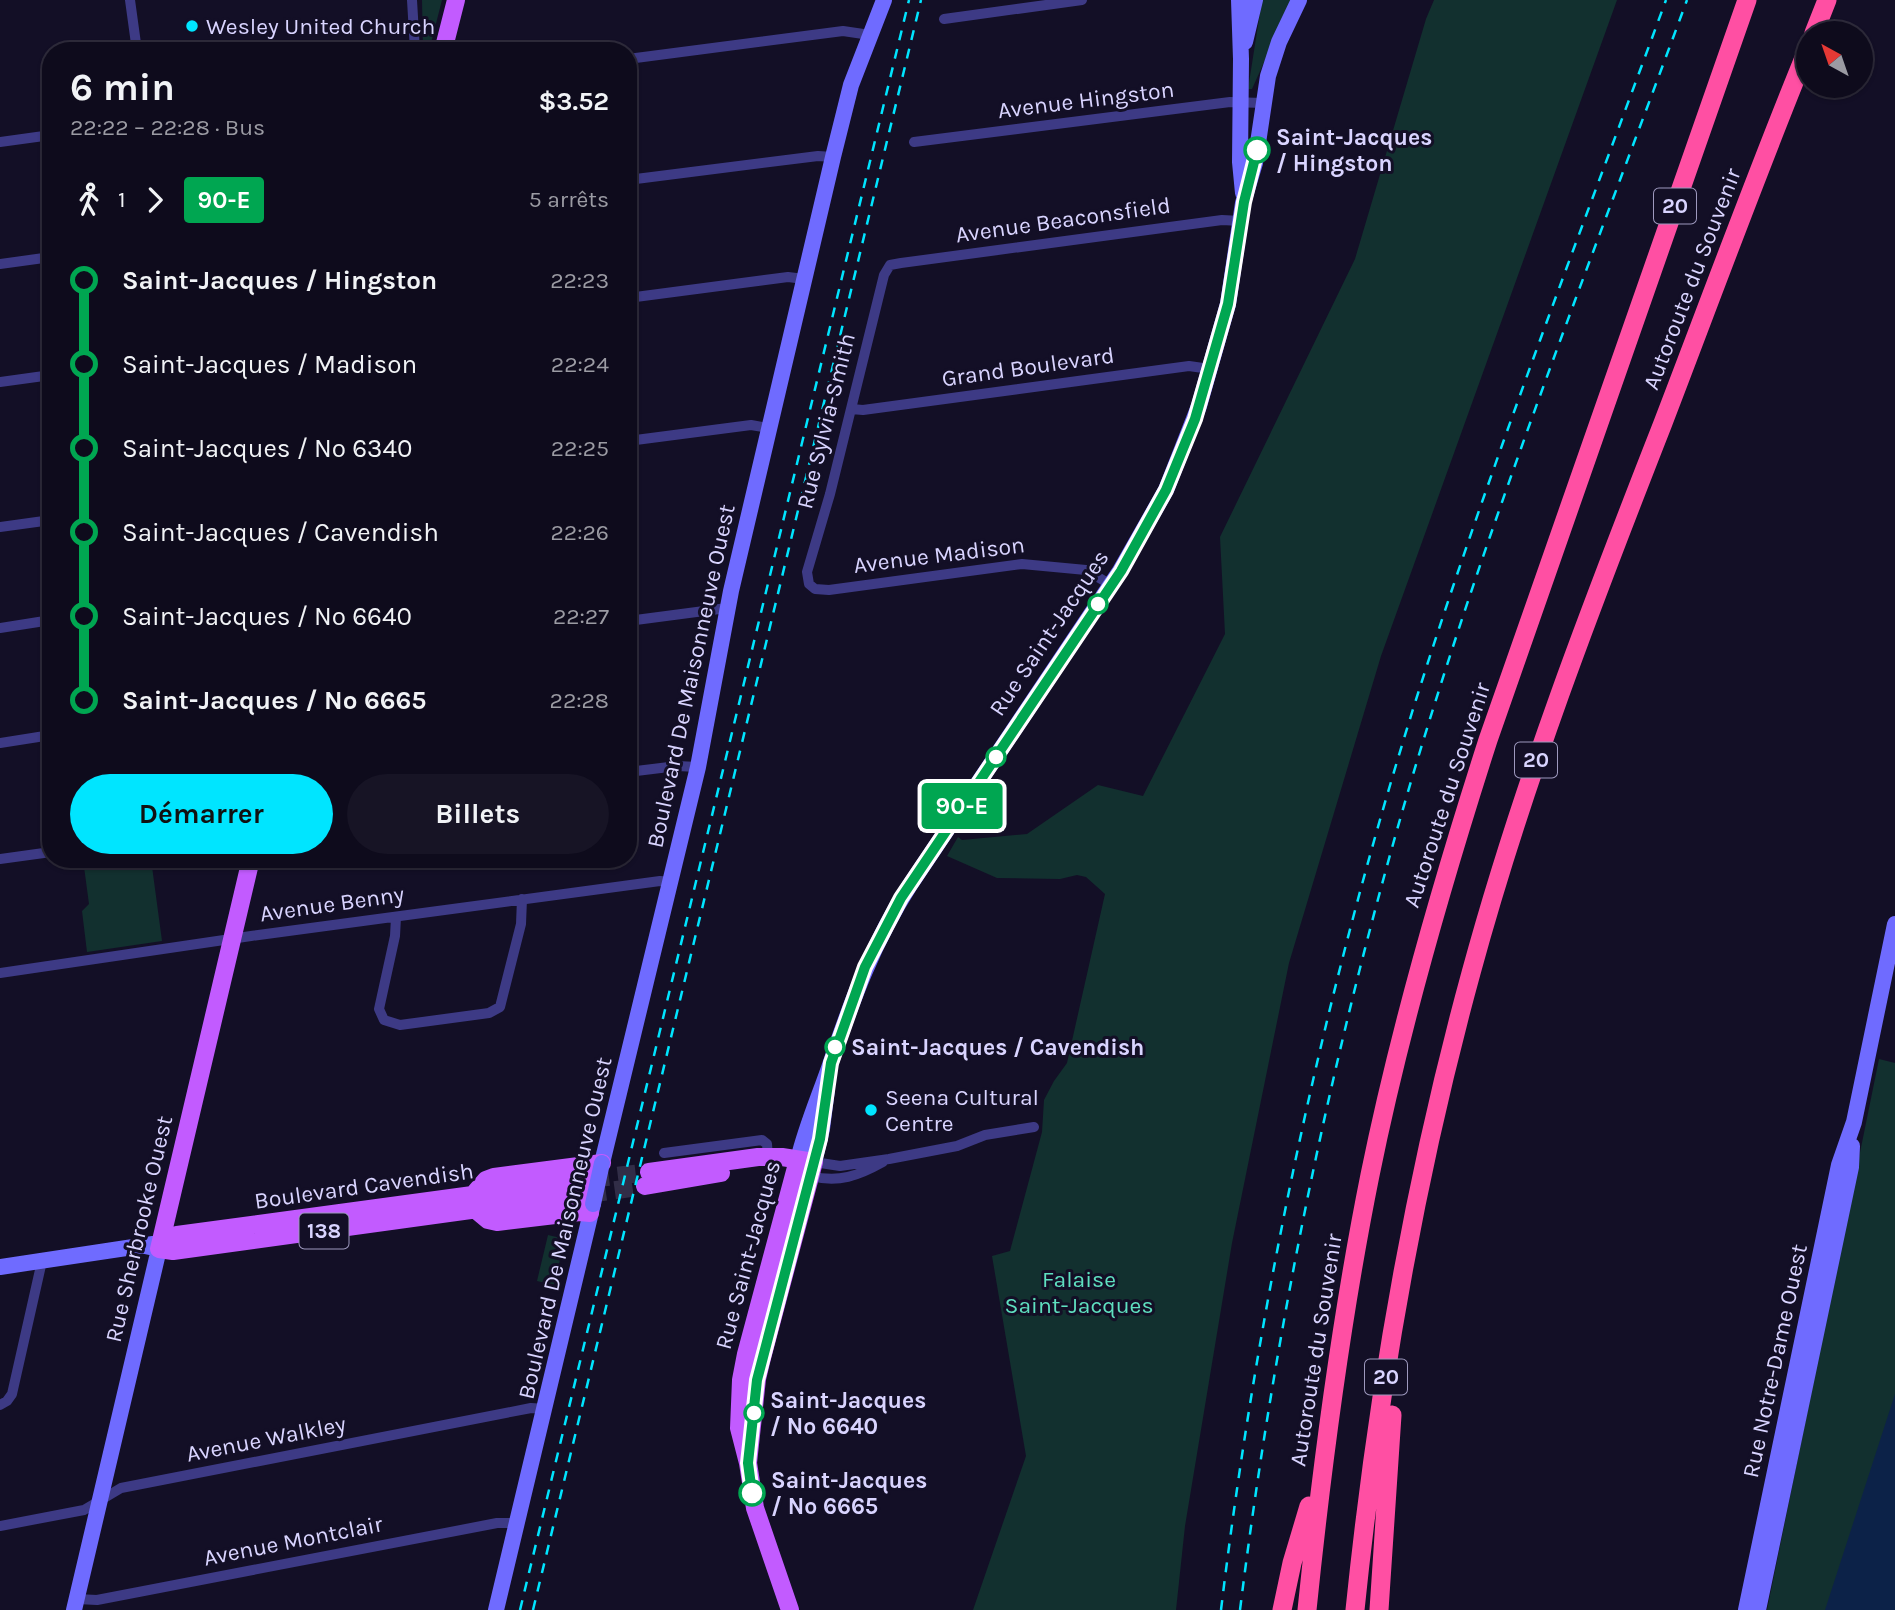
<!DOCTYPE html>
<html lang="fr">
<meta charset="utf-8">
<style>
body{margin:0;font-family:Karla,sans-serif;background:#171425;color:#f1f3f6;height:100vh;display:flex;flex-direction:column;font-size:26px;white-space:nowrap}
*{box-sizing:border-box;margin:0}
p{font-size:23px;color:#9b9ba3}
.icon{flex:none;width:38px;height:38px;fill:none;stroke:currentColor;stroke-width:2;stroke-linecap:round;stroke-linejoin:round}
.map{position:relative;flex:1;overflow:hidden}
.details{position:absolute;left:42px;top:42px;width:595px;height:826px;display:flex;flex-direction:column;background:#0e0b1c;border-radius:28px;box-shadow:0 2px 5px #0004,0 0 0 2px #2e2b3b}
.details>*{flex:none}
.badge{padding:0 14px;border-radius:5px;font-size:24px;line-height:46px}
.needle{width:46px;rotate:320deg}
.tools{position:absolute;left:1796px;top:21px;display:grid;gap:14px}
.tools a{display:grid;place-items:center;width:77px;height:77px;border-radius:50%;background:#0e0b1c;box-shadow:0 2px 5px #0004,0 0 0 2px #2e2b3b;font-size:35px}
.map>.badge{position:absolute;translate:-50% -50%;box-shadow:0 0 0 4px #fff}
.legs{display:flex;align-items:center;gap:10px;height:77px;padding:0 28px;font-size:23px}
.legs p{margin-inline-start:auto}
.headline{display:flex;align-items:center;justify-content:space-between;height:119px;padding:0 28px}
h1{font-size:38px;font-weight:700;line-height:52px}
.action{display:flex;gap:14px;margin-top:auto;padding:14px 28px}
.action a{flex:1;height:80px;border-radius:42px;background:#00e5ff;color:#111;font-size:28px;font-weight:700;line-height:80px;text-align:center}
.action a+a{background:#171425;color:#f1f3f6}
ul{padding:0 28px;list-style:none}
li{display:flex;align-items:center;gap:24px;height:84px;font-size:26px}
li i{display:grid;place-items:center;width:10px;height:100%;margin:0 9px;background:currentColor}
li i::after{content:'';width:18px;height:18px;margin:-9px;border:5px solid;border-radius:50%;background:#0e0b1c}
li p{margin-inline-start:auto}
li:first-child i{background:linear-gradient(#0000 50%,currentColor 0)}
li:last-child i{background:linear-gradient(currentColor 50%,#0000 0)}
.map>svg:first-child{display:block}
.green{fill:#12302f}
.water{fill:#0c2248}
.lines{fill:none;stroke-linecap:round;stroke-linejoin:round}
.primary-tunnel{stroke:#312d47;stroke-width:18;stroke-dasharray:18 9;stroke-linecap:butt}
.street{stroke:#3d3a85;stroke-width:10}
.secondary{stroke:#6f6bff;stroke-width:16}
.primary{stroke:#c25bff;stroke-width:18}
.highway{stroke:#ff4fa3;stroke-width:19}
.rail{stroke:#00e5ff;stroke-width:2.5;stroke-dasharray:10 9;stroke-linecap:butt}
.secondary-bridge{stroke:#6f6bff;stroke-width:16}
.line-1-casing{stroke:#fff;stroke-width:16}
.line-1{stroke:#00a651;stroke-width:10}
.poi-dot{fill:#00e5ff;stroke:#130f26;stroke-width:2.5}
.stop-1-dot{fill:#fff;stroke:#00a651;stroke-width:3.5}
.labels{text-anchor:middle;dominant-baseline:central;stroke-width:6;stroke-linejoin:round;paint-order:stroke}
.shield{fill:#130f26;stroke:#9e99be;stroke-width:2}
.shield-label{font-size:21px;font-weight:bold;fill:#d9d4ff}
.poi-label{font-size:23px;fill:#d9d4ff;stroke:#130f26;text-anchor:start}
.street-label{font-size:23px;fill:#d9d4ff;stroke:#130f26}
.stop-label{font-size:23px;font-weight:bold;fill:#d9d4ff;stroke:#130f26;text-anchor:start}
.park-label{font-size:23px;fill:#5fe0c0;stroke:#130f26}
</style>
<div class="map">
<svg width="1895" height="1610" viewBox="0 0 1895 1610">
<rect width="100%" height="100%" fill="#130f26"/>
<path class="green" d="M422 0H442L429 51H423Z
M1262 0H1292L1252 89H1248Z
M1434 0H1617L1381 656 1289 963 1232 1243 1185 1526 1176 1610H973L1026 1456 992 1256 1010 1251 1042 1132 1044 1100 1054 1081 1067 1063 1105 894 1086 877 1077 875 1060 879 997 878 947 856 958 837 962 840 1027 834 1098 785 1143 796 1225 634 1220 537 1355 259 1426 19Z
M83 859H151L162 941 87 952 82 911 89 904Z
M1879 1059 1895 1063V1610H1767Z
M548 1235 565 1239 554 1285 537 1281Z"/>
<path class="water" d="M1895 1394V1610H1825Z"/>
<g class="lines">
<path class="primary-tunnel" d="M591 1179 649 1172
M588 1194 645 1186"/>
<path class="street" d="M130 0 137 51
M412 0 415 51
M944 19 1082 0
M628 59 843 31 870 35
M0 142 51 135
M914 142 1230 102 1263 103
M628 180 818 156 833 157
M0 264 51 257
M628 298 788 277 804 279
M0 382 51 375
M851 409 863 410 1189 366 1210 369
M628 441 751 425 768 428
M0 527 51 520
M1111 585 1086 570 1022 564 829 590 815 589 809 584 807 572 830 494 884 275 890 265 901 263 1222 220 1241 221
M628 621 727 608
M0 628 51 620
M0 743 51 735
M628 772 677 766 698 767
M0 859 51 852
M396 917 395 936 379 1009 384 1020 400 1025 489 1013 500 1007 521 924 522 899
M0 973 251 936 660 881 670 882
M664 1153 762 1140 767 1144 768 1157
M814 1162 840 1166 889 1159 957 1146 985 1135 1034 1127
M810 1176C839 1183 858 1176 883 1162
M0 1405 7 1401 12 1394 42 1261
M0 1526 84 1510 121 1488 531 1408 545 1409
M77 1599 97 1600 497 1523H517"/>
<path class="secondary" d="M1239 0 1241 59 1240 162 1243 193
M1245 42 1255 0
M798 1160C806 1126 820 1095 831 1062 852 1000 874 941 910 885L1120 571 1166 490 1199 406 1228 304 1243 203 1255 163 1268 76 1279 42 1299 0
M814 1162 822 1129 827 1089
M602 1163 698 767 731 591 833 157 851 85 884 0
M0 1267 153 1244
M74 1610 159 1249 145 1246
M496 1610 593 1204
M1746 1610 1839 1165 1854 1122 1895 924
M1758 1610 1851 1167 1852 1146"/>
<path class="primary" d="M443 51 456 0
M251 859 159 1249 173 1251 588 1194
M649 1172 758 1157H782L814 1162 762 1358 757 1379 748 1463
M645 1186 721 1173
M473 1195 486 1180 494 1177 602 1163
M476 1210 488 1220 497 1222 580 1212 590 1213
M161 1241 177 1235 591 1179
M790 1610 755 1508 748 1463 739 1428 741 1380 746 1354 798 1160"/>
<path class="highway" d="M1814 33 1827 0
M1282 1610 1292 1563 1309 1506
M1307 1610C1322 1464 1341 1319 1370 1175 1400 1027 1442 883 1488 740L1747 0
M1355 1610C1377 1396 1414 1181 1471 973 1522 785 1592 604 1663 423 1711 298 1757 172 1808 48
M1379 1610 1392 1415"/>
<path class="rail" d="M520 1610 909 0
M533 1610 921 0
M1221 1610C1258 1303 1322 1001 1414 706 1489 468 1580 234 1666 0
M1240 1610C1275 1328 1332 1050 1412 778 1490 515 1592 258 1687 0"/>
<path class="secondary-bridge" d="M593 1204 602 1163"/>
</g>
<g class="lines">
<g class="line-1-casing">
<path id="line-1" d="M752 1493 748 1463 757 1380 820 1139 831 1063 865 967 901 898 1121 571 1166 490 1195 419 1228 304 1244 202 1257 150"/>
</g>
<use href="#line-1" class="line-1"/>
</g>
<g class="poi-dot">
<circle cx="192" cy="26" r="7"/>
<circle cx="871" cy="1110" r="7"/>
</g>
<g class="stop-1-dot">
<circle cx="1257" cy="150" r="12"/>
<circle cx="1098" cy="604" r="9"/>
<circle cx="996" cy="757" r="9"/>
<circle cx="835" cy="1047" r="9"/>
<circle cx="754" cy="1413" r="9"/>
<circle cx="752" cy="1493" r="12"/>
</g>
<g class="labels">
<g class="shield">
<rect x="1654" y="188.5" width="42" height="35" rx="5"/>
<rect x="1515" y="742.5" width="42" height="35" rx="5"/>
<rect x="299.5" y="1213.5" width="49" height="35" rx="5"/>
<rect x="1365" y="1359.5" width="42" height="35" rx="5"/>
</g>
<g class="shield-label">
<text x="1675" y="206">20</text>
<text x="1536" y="760">20</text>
<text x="324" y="1231">138</text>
<text x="1386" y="1377">20</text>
</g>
<g class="poi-label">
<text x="206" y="26">Wesley United Church</text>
<text x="885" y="1097">Seena Cultural<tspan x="885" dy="26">Centre</tspan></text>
</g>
<g class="street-label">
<text transform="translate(1086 100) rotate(-7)">Avenue Hingston</text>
<text transform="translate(1063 220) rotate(-8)">Avenue Beaconsfield</text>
<text transform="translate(1692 279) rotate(-69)">Autoroute du Souvenir</text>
<text transform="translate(1028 367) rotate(-8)">Grand Boulevard</text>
<text transform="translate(826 421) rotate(-76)">Rue Sylvia-Smith</text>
<text transform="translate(939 555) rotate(-7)">Avenue Madison</text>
<text transform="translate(1049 633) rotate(-56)">Rue Saint-Jacques</text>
<text transform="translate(691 676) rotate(-78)">Boulevard De Maisonneuve Ouest</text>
<text transform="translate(1447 795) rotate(-72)">Autoroute du Souvenir</text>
<text transform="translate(332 904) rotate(-8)">Avenue Benny</text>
<text transform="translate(364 1186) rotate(-8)">Boulevard Cavendish</text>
<text transform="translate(565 1228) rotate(-77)">Boulevard De Maisonneuve Ouest</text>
<text transform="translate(139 1229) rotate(-77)">Rue Sherbrooke Ouest</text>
<text transform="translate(748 1255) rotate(-75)">Rue Saint-Jacques</text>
<text transform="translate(1316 1350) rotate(-81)">Autoroute du Souvenir</text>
<text transform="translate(1775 1361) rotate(-78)">Rue Notre-Dame Ouest</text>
<text transform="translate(266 1439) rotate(-11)">Avenue Walkley</text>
<text transform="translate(293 1541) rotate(-11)">Avenue Montclair</text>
</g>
<g class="stop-label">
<text x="1276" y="137">Saint-Jacques<tspan x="1276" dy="26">/ Hingston</tspan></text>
<text x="851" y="1047">Saint-Jacques / Cavendish</text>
<text x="770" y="1400">Saint-Jacques<tspan x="770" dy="26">/ No 6640</tspan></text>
<text x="771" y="1480">Saint-Jacques<tspan x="771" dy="26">/ No 6665</tspan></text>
</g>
<g class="park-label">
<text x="1079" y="1279">Falaise<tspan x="1079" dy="26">Saint-Jacques</tspan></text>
</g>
</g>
</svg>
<div class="tools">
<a><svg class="needle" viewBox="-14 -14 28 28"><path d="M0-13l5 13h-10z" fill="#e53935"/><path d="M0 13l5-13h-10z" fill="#9b9ba3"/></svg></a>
</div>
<b class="badge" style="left:962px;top:806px;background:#00a651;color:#fff">90-E</b>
<section class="details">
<div class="headline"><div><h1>6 min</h1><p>22:22 – 22:28 · Bus</p></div><b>$3.52</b></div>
<div class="legs"><svg class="icon" aria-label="walk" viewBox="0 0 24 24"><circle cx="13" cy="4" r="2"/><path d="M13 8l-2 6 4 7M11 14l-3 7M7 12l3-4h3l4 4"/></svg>1<svg class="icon" aria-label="forward" viewBox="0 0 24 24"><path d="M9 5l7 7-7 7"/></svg><b class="badge" style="background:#00a651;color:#fff">90-E</b><p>5 arrêts</p></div>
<ul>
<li><i style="color:#00a651"></i><b>Saint-Jacques / Hingston</b><p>22:23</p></li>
<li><i style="color:#00a651"></i><span>Saint-Jacques / Madison</span><p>22:24</p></li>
<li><i style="color:#00a651"></i><span>Saint-Jacques / No 6340</span><p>22:25</p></li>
<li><i style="color:#00a651"></i><span>Saint-Jacques / Cavendish</span><p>22:26</p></li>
<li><i style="color:#00a651"></i><span>Saint-Jacques / No 6640</span><p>22:27</p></li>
<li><i style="color:#00a651"></i><b>Saint-Jacques / No 6665</b><p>22:28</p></li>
</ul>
<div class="action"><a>Démarrer</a><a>Billets</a></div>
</section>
</div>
